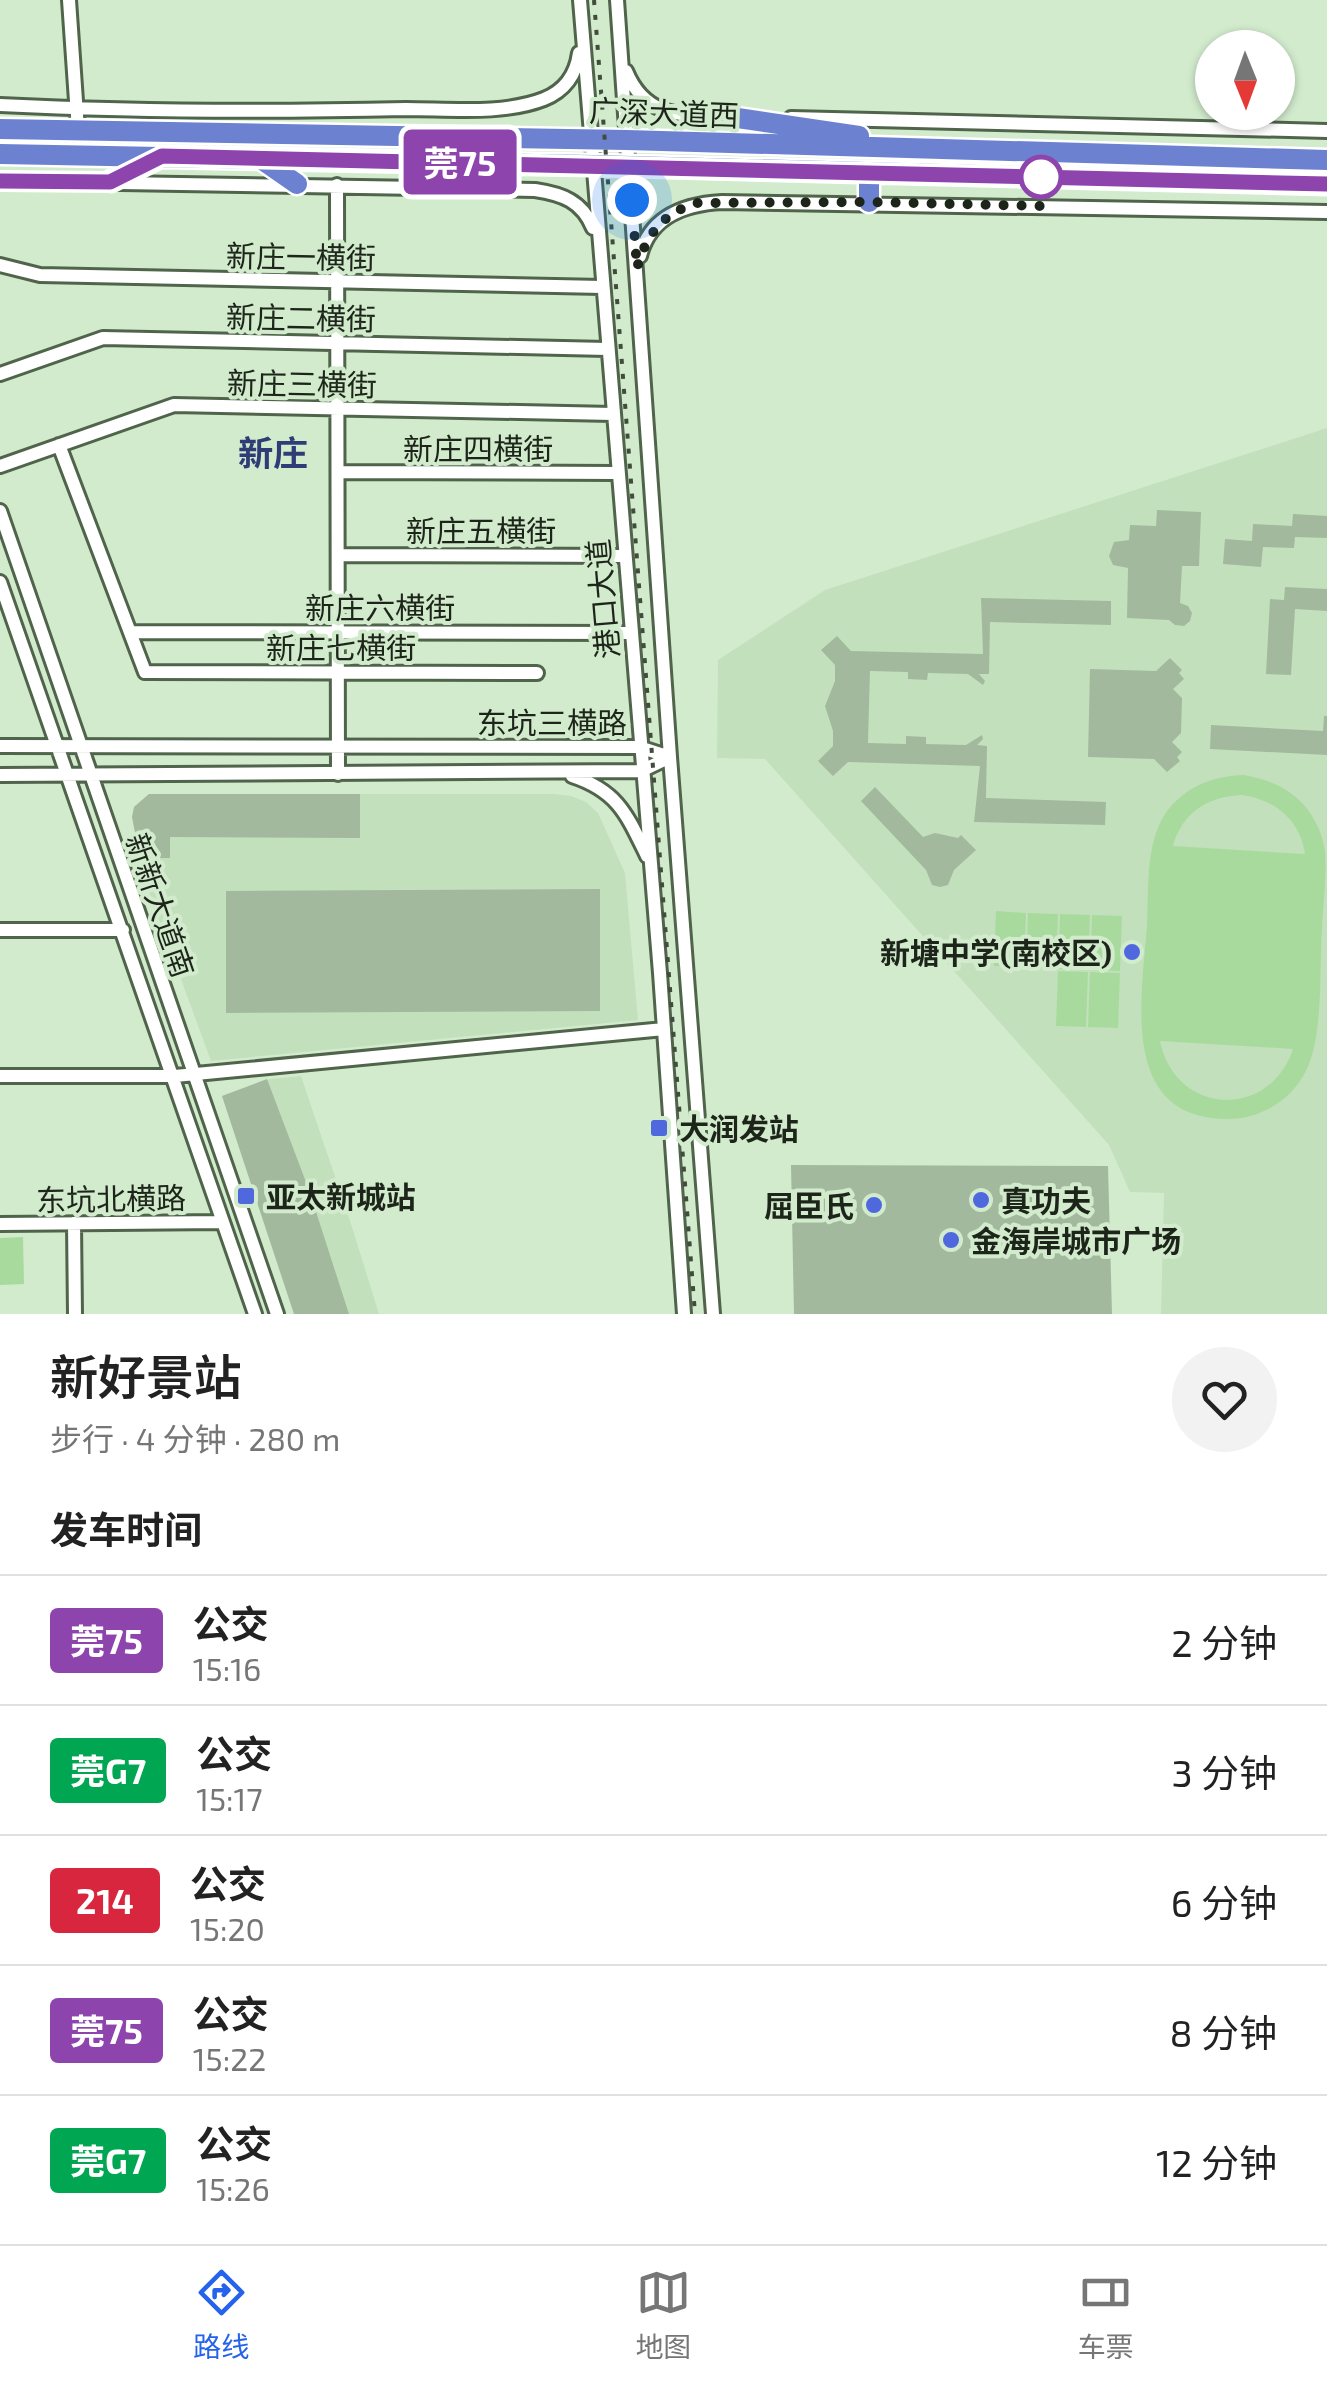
<!DOCTYPE html>
<html lang="zh">
<meta charset="utf-8">
<style>
body{margin:0;font-family:"Exo 2","Noto Sans SC",sans-serif;background:#f2f2f2;color:#222;height:100vh;display:flex;flex-direction:column;font-size:38px;white-space:nowrap}
*{box-sizing:border-box;margin:0}
p{font-size:32px;color:#767676}
.icon{flex:none;width:55px;height:55px;fill:none;stroke:currentColor;stroke-width:2;stroke-linecap:round;stroke-linejoin:round}
.map{position:relative;height:1314px;overflow:hidden}
.drawer{display:flex;flex-direction:column;background:#fff;flex:1}
.drawer>*{flex:none}
.badge{padding:0 20px;border-radius:8px;font-size:35px;line-height:65px}
.needle{width:65px;rotate:179deg}
.fabs{position:absolute;left:1195px;top:30px;display:grid;gap:20px}
.fabs a{display:grid;place-items:center;width:100px;height:100px;border-radius:50%;background:#fff;box-shadow:0 2px 8px #0004;font-size:50px}
.you{position:absolute;width:50px;height:50px;margin:-25px;border:8px solid #fff;border-radius:50%;background:#1a73e8;box-shadow:0 0 0 15px #1a73e833}
.map>.badge{position:absolute;translate:-50% -50%;box-shadow:0 0 0 5px #fff}
h2{padding:0 50px;font-size:38px;line-height:90px}
.round{display:grid;place-items:center;flex:none;width:105px;height:105px;border-radius:52px;background:#f2f2f2}
.head{display:flex;align-items:center;justify-content:space-between;height:170px;padding:0 50px}
h1{font-size:48px;font-weight:600;line-height:75px}
ul{padding:0;list-style:none}
li{display:flex;align-items:center;gap:30px;height:130px;padding:0 50px;border-top:2px solid #e0e0e0}
li div{flex:1}
li b{display:block;font-size:38px}
li em{font-style:normal}
li .badge{min-width:110px;font-weight:700;text-align:center}
.dock{display:flex;justify-content:space-around;align-items:center;height:140px;border-top:2px solid #e0e0e0;background:#fff;font-size:28px;color:#767676}
.dock a{display:grid;justify-items:center;gap:5px}
.dock .on{color:#2563eb}
.map>svg:first-child{display:block}
.built{fill:#c3e0bc}
.green{fill:#a9da9d;fill-rule:evenodd}
.building{fill:#a2b99d}
.lines{fill:none;stroke-linecap:round;stroke-linejoin:round}
.minor-casing{stroke:#4f644a;stroke-width:18}
.highway-casing{stroke:#fff;stroke-width:25}
.minor{stroke:#fff;stroke-width:12}
.highway{stroke:#6c82d1;stroke-width:20}
.rail{stroke:#414c3d;stroke-width:4;stroke-dasharray:5 10;stroke-linecap:butt}
.line-casing{stroke:#fff;stroke-width:22}
.line{stroke:#8e44ad;stroke-width:15}
.walk{stroke:#1d251a;stroke-width:10;stroke-dasharray:0 18}
.stop-dot{fill:#fff;stroke:#8e44ad;stroke-width:5}
.poi-dot{fill:#5068de;stroke:#d2ebcd;stroke-width:4}
.labels{text-anchor:middle;dominant-baseline:central;stroke-width:8;stroke-linejoin:round;paint-order:stroke}
.street-label{font-size:30px;fill:#1d251a;stroke:#d2ebcd}
.poi-label{font-size:30px;font-weight:bold;fill:#1d251a;stroke:#d2ebcd;text-anchor:start}
.quarter-label{font-size:35px;font-weight:bold;fill:#2f3d77;stroke:#d2ebcd}
</style>
<div class="map">
<svg width="1327" height="1314" viewBox="0 0 1327 1314">
<rect width="100%" height="100%" fill="#d2ebcd"/>
<path class="built" d="M1327 428V1314H1161L1164 1193 1130 1192 1109 1145 765 759 717 758 718 660 825 590Z
M149 794H555L571 796 586 802 598 813 625 873 638 1020 211 1061 146 884 132 817 134 807Z
M301 1076 352 1227 379 1314H294L222 1096 270 1079Z"/>
<path class="green" d="M1244 775C1274 780 1302 794 1316 823 1321 832 1324 843 1325 852 1327 877 1323 904 1322 928 1319 969 1324 1035 1306 1071 1291 1101 1259 1120 1226 1119 1118 1118 1142 995 1147 925 1149 889 1145 845 1165 814 1184 787 1212 776 1244 775ZM1242 795C1276 800 1300 820 1305 854L1173 846C1182 813 1208 796 1242 795ZM1160 1041 1293 1049C1269 1121 1175 1115 1160 1041Z
M996 911 1026 913 1024 967 994 966Z
M1028 913 1058 914 1056 969 1026 967Z
M1060 914 1090 915 1088 970 1058 969Z
M1092 915 1122 916 1120 971 1090 970Z
M1058 971 1088 972 1086 1027 1056 1026Z
M1090 972 1120 973 1118 1028 1088 1027Z
M23 1237 24 1284 0 1285V1238Z"/>
<path class="building" d="M1157 510 1201 512 1199 566H1182L1180 603 1188 606 1192 613 1190 621 1184 626 1175 625 1169 620 1127 618 1128 568 1113 565 1109 556 1114 542 1129 540 1130 525 1156 526Z
M1293 514 1327 516V538L1295 537 1294 548 1263 547 1261 567 1223 564 1225 539 1252 541 1253 524 1292 526Z
M1285 587 1327 589V611L1295 609 1291 675 1266 674 1270 599 1284 600Z
M981 598 1111 601V625L990 622 989 674H979L985 681 983 685 968 674 928 673 927 680 908 679V672L870 671 868 743 906 744V736L926 737V744L966 745 982 735 983 739 977 745 987 746 986 798 1106 802 1105 825 974 822 980 766 848 762 833 776 818 761 833 746V731L825 706 835 681V665L821 650 837 636 851 651 983 654Z
M1170 658 1182 670 1179 673 1184 679 1173 689 1182 698 1181 733 1172 742 1182 752 1177 757 1180 761 1167 772 1154 759 1088 757 1090 669 1156 671Z
M1324 716H1327V755L1210 749 1211 725 1323 731Z
M875 787 923 837 935 833 958 838 961 835 976 850 954 870 948 885 940 887 932 885 926 870 861 801Z
M149 794H360V838L170 837V858H140L132 817 134 807Z
M600 889V1011L226 1013V891Z
M267 1079 309 1190 349 1314H294L222 1096Z
M791 1165 1108 1166 1112 1314H794Z"/>
<g class="lines">
<g class="minor-casing">
<path id="minor" d="M69 0 78 130
M580 0 660 973 684 1314
M617 0 670 757 713 1314
M626 71C646 120 684 115 731 116
M0 105C135 112 271 112 406 109 450 109 503 115 544 99 564 91 576 75 579 53
M791 118 1327 131
M0 181 535 190C562 194 582 201 593 228
M337 185 338 774
M640 256C650 216 685 204 722 202L1327 212
M0 265 40 275 602 287
M0 374 103 338 607 349
M59 445 145 672 537 673
M0 466 174 405 613 414
M338 472 617 473
M0 511 277 1314
M338 555 624 556
M0 582 255 1314
M130 632 630 633
M0 746 639 747 670 757
M0 775 641 771 670 757
M572 776C618 791 627 815 647 856
M0 930H123
M0 1076H175L664 1029
M74 1223 75 1314
M0 1224 223 1222"/>
</g>
<g class="highway-casing">
<path id="highway" d="M724 116 859 136
M0 129 627 140 1327 160
M0 154 593 165 1327 184
M261 159 297 184
M111 181 156 159
M869 202V174"/>
</g>
<use href="#minor" class="minor"/>
<use href="#highway" class="highway"/>
<path class="rail" d="M594 0 695 1314"/>
</g>
<g class="lines">
<g class="line-casing">
<path id="line" d="M0 181 110 182 162 156 1327 184"/>
</g>
<use href="#line" class="line"/>
<path class="walk" d="M632 200 637 268C646 235 662 214 696 203L869 202 1040 206 1041 177"/>
</g>
<circle class="stop-dot" cx="1041" cy="177" r="20"/>
<g class="poi-dot">
<circle cx="1132" cy="952" r="10"/>
<rect x="649" y="1118" width="20" height="20" rx="5"/>
<rect x="236" y="1186" width="20" height="20" rx="5"/>
<circle cx="981" cy="1200" r="10"/>
<circle cx="874" cy="1205" r="10"/>
<circle cx="951" cy="1240" r="10"/>
</g>
<g class="labels">
<g class="street-label">
<text transform="translate(664 112) rotate(2)">广深大道西</text>
<text transform="translate(301 256) rotate(1)">新庄一横街</text>
<text transform="translate(301 317) rotate(1)">新庄二横街</text>
<text transform="translate(302 383) rotate(1)">新庄三横街</text>
<text x="478" y="448">新庄四横街</text>
<text x="481" y="530">新庄五横街</text>
<text transform="translate(602 599) rotate(-95)">港口大道</text>
<text x="380" y="607">新庄六横街</text>
<text x="341" y="647">新庄七横街</text>
<text x="552" y="722">东坑三横路</text>
<text transform="translate(161 905) rotate(71)">新新大道南</text>
<text transform="translate(111 1198) rotate(-1)">东坑北横路</text>
</g>
<g class="poi-label">
<text x="1112" y="952" text-anchor="end">新塘中学(南校区)</text>
<text x="679" y="1128">大润发站</text>
<text x="266" y="1196">亚太新城站</text>
<text x="1001" y="1200">真功夫</text>
<text x="854" y="1205" text-anchor="end">屈臣氏</text>
<text x="971" y="1240">金海岸城市广场</text>
</g>
<g class="quarter-label">
<text x="273" y="452">新庄</text>
</g>
</g>
</svg>
<div class="fabs">
<a><svg class="needle" viewBox="-14 -14 28 28"><path d="M0-13l5 13h-10z" fill="#e53935"/><path d="M0 13l5-13h-10z" fill="#767676"/></svg></a>
</div>
<div class="you" style="left:632px;top:200px"></div>
<b class="badge" style="left:460px;top:162px;background:#8e44ad;color:#fff">莞75</b>
</div>
<section class="drawer">
<div class="head"><div><h1>新好景站</h1><p>步行 · 4 分钟 · 280 m</p></div><a class="round"><svg class="icon" aria-label="heart" viewBox="0 0 24 24"><path d="M12 20l-8-8c-3-5 5-10 8-4 3-6 11-1 8 4z"/></svg></a></div>
<h2>发车时间</h2>
<ul>
<li><span class="badge" style="background:#8e44ad;color:#fff">莞75</span><div><b>公交</b><p>15:16</p></div><em>2 分钟</em></li>
<li><span class="badge" style="background:#00a651;color:#fff">莞G7</span><div><b>公交</b><p>15:17</p></div><em>3 分钟</em></li>
<li><span class="badge" style="background:#d7263d;color:#fff">214</span><div><b>公交</b><p>15:20</p></div><em>6 分钟</em></li>
<li><span class="badge" style="background:#8e44ad;color:#fff">莞75</span><div><b>公交</b><p>15:22</p></div><em>8 分钟</em></li>
<li><span class="badge" style="background:#00a651;color:#fff">莞G7</span><div><b>公交</b><p>15:26</p></div><em>12 分钟</em></li>
</ul>
</section>
<nav class="dock">
<a class="on"><svg class="icon" aria-label="directions" viewBox="0 0 24 24"><path d="M12 3l9 9-9 9-9-9zM9 14v-3h6M13 9l2 2-2 2"/></svg>路线</a>
<a><svg class="icon" aria-label="map" viewBox="0 0 24 24"><path d="M3 6l6-2 6 2 6-2v14l-6 2-6-2-6 2zM9 4v14M15 6v14"/></svg>地图</a>
<a><svg class="icon" aria-label="tickets" viewBox="0 0 24 24"><path d="M3 7h18v10H3zM15 7v10"/></svg>车票</a>
</nav>
